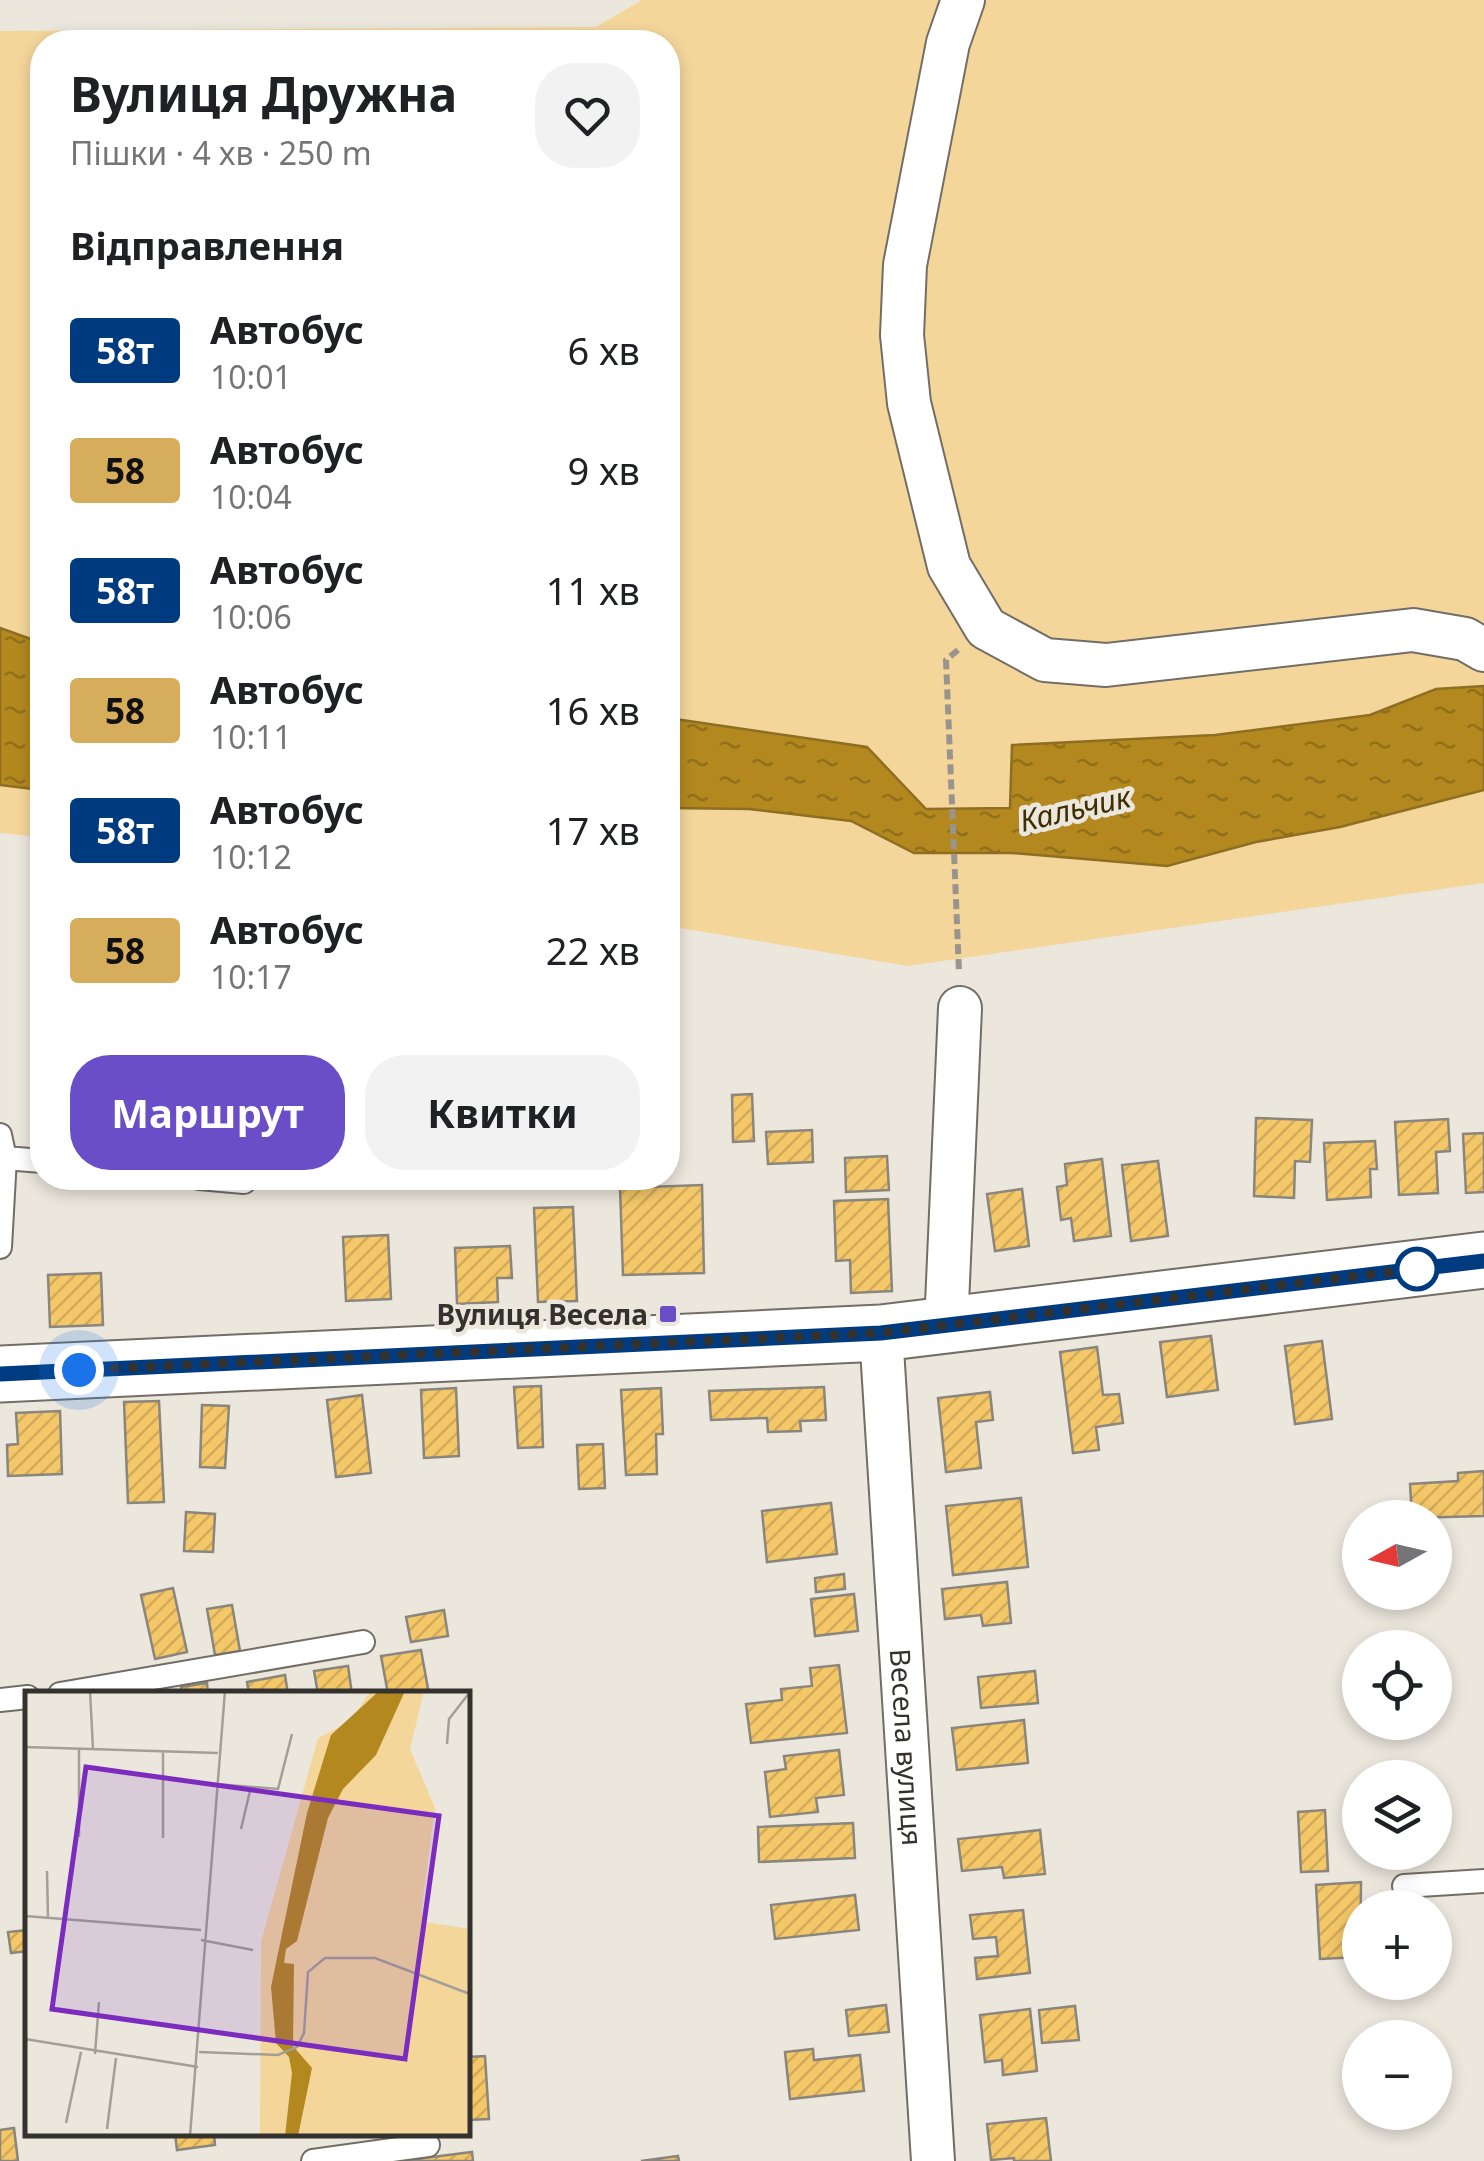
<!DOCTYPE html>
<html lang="uk">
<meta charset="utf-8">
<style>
body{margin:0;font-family:"Noto Sans",sans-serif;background:#f2f2f2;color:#202124;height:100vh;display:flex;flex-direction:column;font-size:38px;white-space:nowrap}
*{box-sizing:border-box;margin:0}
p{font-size:32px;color:#757577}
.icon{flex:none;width:55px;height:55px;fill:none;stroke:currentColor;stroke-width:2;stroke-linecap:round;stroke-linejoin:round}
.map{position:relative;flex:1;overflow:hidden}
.drawer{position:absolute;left:30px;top:30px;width:650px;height:1160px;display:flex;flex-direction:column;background:#fff;border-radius:40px;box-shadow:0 5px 15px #0003}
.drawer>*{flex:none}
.badge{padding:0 20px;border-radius:8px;font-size:35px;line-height:65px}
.needle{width:65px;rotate:262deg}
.buttons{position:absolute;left:1342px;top:1500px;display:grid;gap:20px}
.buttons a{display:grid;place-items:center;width:110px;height:110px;border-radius:50%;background:#fff;box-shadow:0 5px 15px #0003;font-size:50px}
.you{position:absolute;width:50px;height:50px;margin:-25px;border:8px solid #fff;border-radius:50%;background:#1a73e8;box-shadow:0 0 0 15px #1a73e833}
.map>.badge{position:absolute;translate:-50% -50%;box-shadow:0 0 0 5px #fff}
h2{padding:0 40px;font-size:38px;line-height:90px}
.round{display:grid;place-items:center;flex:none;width:105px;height:105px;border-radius:40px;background:#f2f2f2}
.head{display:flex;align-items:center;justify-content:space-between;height:170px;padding:0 40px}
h1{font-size:48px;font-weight:700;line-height:75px}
.primary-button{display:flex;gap:20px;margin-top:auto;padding:20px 40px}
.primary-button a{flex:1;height:115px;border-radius:40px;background:#6a4ec7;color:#fff;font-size:40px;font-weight:700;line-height:115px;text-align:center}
.primary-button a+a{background:#f2f2f2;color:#202124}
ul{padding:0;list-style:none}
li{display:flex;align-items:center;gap:30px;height:120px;padding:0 40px}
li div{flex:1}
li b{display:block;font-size:38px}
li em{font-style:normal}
li .badge{min-width:110px;font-weight:700;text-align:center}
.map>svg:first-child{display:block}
.green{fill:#f4d69b}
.water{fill:url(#water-ripples);stroke:#8d6e23;stroke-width:2.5}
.building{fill:url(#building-hatch);stroke:#8b867d;stroke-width:2.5}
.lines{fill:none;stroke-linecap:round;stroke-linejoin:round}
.lane-casing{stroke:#726e65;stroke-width:26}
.street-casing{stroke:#726e65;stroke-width:46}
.secondary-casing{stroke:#726e65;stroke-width:59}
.path{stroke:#99958e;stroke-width:6;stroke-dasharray:10 5;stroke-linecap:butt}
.lane{stroke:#fff;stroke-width:22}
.street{stroke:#fff;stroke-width:42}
.secondary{stroke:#fff;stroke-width:55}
.line-casing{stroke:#fff;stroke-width:22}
.line{stroke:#003b80;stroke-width:15}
.walk{stroke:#34322e;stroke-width:10;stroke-dasharray:0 18}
.stop-dot{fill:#fff;stroke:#003b80;stroke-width:5}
.poi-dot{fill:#6a4ec7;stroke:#ece7dd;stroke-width:4}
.labels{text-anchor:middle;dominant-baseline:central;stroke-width:9;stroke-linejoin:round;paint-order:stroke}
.poi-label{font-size:28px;font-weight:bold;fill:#34322e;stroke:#ece7dd;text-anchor:end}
.street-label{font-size:28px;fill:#34322e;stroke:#ece7dd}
.water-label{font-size:30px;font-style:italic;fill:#3f2d02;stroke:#ece7dd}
.inset-road{fill:none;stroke:#a29f97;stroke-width:2.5}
.view{fill:#7b2cbf;fill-opacity:0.15;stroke:#7b2cbf;stroke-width:5}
.inset-edge{fill:none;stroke:#34322e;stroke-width:5}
</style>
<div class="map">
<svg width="1484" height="2161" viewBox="0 0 1484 2161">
<defs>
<pattern id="water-ripples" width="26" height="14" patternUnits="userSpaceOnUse" patternTransform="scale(2.5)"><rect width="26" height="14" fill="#b3881e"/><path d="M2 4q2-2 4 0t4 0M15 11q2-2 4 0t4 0" fill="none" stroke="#92701b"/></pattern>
<pattern id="building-hatch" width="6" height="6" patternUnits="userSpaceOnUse" patternTransform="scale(2.5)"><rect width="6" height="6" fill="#f4c768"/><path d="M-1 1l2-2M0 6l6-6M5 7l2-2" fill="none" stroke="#d2ab5a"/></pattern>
</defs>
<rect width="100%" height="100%" fill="#ece7dd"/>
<path class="green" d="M642 0H1484V883L908 966 668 926V42H42V837L0 833V31L596 27Z"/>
<path class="water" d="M0 628 42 643V790L0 785Z
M1484 686V790L1340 827 1256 842 1167 866 1012 853H914L851 821 749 809 668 808V718L867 747 926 809 1010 808 1012 745 1215 735 1370 715 1436 689Z"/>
<path class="building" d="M42 1043V1082L34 1079 42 1058 38 1056Z
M752 1094 754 1141 733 1142 732 1095Z
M1256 1118 1312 1120 1310 1162 1295 1161 1294 1198 1254 1196Z
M1448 1119 1450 1151 1436 1152 1438 1193 1399 1195 1395 1122Z
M812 1130 813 1162 768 1164 766 1132Z
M1484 1133V1192L1466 1193 1463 1134Z
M1375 1141 1377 1169H1370L1371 1197 1327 1200 1324 1143Z
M887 1156 889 1190 846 1192 845 1158Z
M1102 1159 1111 1236 1074 1241 1071 1218 1061 1220 1057 1187 1067 1185 1065 1164Z
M1158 1161 1168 1236 1131 1241 1122 1165Z
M702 1185 704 1273 623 1275 620 1188Z
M1022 1189 1029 1246 995 1251 987 1194Z
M888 1199 892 1291 851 1293 850 1260 836 1261 834 1201Z
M573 1207 577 1301 538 1302 534 1208Z
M388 1235 391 1299 346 1301 343 1237Z
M510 1246 512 1278H497L498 1302 457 1304 455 1248Z
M101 1273 103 1325 50 1327 48 1275Z
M1211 1336 1218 1390 1167 1397 1160 1342Z
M1322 1341 1332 1419 1295 1424 1285 1346Z
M1097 1347 1103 1395 1119 1394 1123 1423 1096 1427 1099 1450 1073 1453 1060 1352Z
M541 1386 543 1447 518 1448 514 1387Z
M824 1387 826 1420 800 1421 801 1431 768 1432 767 1418 711 1420 709 1391Z
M456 1388 459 1456 424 1458 421 1390Z
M661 1388 663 1434H656L657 1474 626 1475 621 1390Z
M990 1392 993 1420 976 1422 981 1468 946 1472 938 1398Z
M362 1395 371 1473 336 1477 327 1400Z
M159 1401 164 1502 128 1503 124 1402Z
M202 1405 229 1406 225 1468 200 1467Z
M60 1411 62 1474 8 1476 7 1445 18 1444 16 1413Z
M603 1444 605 1488 579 1489 577 1445Z
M1484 1471V1516L1412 1518 1410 1484 1458 1481V1473Z
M1021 1498 1028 1567 953 1575 946 1506Z
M831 1503 837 1554 767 1562 762 1511Z
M186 1512 215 1514 213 1552 184 1551Z
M844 1574 845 1589 816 1592 815 1578Z
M1007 1582 1011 1623 983 1626 981 1615 945 1619 942 1589Z
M173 1588 187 1652 155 1659 141 1595Z
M854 1594 858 1631 815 1636 811 1599Z
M232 1605 240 1651 215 1655 207 1609Z
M444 1610 448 1636 411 1642 406 1617Z
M421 1650 429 1694H388L381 1656Z
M839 1665 847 1733 751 1743 746 1704 782 1700 781 1689 812 1686 810 1668Z
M348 1666 352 1694H318L314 1671Z
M1035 1671 1038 1703 981 1708 978 1677Z
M285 1675 288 1694H249L247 1682Z
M207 1683 208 1694H182L181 1687Z
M1024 1720 1028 1763 957 1770 952 1728Z
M839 1750 844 1795 816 1798 818 1812 770 1817 765 1772 786 1769 784 1756Z
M1325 1810 1328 1871 1301 1872 1298 1812Z
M853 1823 855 1858 759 1862 758 1827Z
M1040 1830 1045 1874 1004 1878 1002 1867 962 1871 958 1839Z
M1361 1882 1360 1957 1320 1959 1316 1885Z
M855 1895 859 1930 775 1939 771 1905Z
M1023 1910 1030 1973 977 1979 975 1958 998 1956 996 1937 973 1939 970 1915Z
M28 1930V1951L11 1953 8 1932Z
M886 2005 889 2032 849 2036 846 2010Z
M1075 2006 1079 2040 1042 2043 1039 2010Z
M1030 2009 1037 2071 1003 2075 1002 2060 985 2062 980 2015Z
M813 2049 814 2060 860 2055 864 2091 790 2099 785 2052Z
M485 2056 489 2119 468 2120V2057Z
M1046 2118 1051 2161H1014V2158L991 2160 987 2124Z
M14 2128 18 2161H0V2130Z
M175 2134H214L215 2145 177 2150Z
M472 2152 473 2161H408V2160Z
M678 2156 679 2161H641Z"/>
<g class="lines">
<g class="lane-casing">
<path id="lane" d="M0 1135 5 1158 0 1247
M5 1158 42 1161
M199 1178 244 1182
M60 1694 363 1642
M0 1700 28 1697
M1404 1886 1484 1881
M313 2161 428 2145"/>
</g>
<g class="street-casing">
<g id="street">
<path d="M963 0 948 43 905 265 902 335 909 403 949 566 986 628 1045 660 1106 665 1413 630 1465 639 1484 650"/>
<path d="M946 1327 960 1008"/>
<path id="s1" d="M881 1333 933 2161"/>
</g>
</g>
<g class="secondary-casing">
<path id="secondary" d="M0 1374 881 1333 1484 1260"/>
</g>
<path class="path" d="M958 650 946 660 959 972"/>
<use href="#lane" class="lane"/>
<use href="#street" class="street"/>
<use href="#secondary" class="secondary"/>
</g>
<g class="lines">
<g class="line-casing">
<path id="line" d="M0 1374 881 1333 1484 1261"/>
</g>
<use href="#line" class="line"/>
<path class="walk" d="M79 1370 881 1333 1417 1269"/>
</g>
<circle class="stop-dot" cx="1417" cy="1269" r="20"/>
<rect class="poi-dot" x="658" y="1304" width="20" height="20" rx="5"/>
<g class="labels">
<g class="poi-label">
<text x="648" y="1314">Вулиця Весела</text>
</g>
<g class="street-label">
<text stroke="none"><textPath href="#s1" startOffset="415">Весела вулиця</textPath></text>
</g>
<g class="water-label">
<text transform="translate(1075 808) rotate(-13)">Кальчик</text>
</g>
</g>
<g transform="translate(25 1691)">
<rect width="445" height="445" fill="#ece7dd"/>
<path d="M345 0H399L385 58 410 117 396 222 400 231 445 238V445H235L236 251 293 47 326 30Z" fill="#f4d69b"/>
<path d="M354 0H380L351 64 318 98 303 127 272 250 261 258 259 272 269 273 268 355 287 377 273 445H260L267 382 264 366 251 352 246 296 282 122 306 44Z" fill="#b3881e"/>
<path class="inset-road" d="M65 0 68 58M422 53 424 28 445 1M0 56 193 62M138 60V147M190 93 253 98 267 43M216 138 225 100M54 146V57M22 180 23 227M0 225 176 239M176 249 228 259M0 348 173 376M174 361 253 364 272 356 279 342 283 281 300 267H350L445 303M70 363 74 311M41 432 56 361M82 438 91 367M165 445 200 0"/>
<path class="view" d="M61 76 414 125 380 368 27 318Z"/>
<rect width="445" height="445" class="inset-edge"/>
</g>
</svg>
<div class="buttons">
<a><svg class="needle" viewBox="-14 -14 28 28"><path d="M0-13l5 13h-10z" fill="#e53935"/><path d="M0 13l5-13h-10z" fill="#757577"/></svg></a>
<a><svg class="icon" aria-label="locate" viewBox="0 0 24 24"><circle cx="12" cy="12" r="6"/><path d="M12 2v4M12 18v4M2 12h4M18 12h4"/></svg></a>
<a><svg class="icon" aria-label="layers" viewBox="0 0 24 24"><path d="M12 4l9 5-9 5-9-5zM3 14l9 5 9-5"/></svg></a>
<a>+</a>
<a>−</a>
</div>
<div class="you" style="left:79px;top:1370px"></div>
<section class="drawer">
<div class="head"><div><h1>Вулиця Дружна</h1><p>Пішки · 4 хв · 250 m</p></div><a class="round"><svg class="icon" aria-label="heart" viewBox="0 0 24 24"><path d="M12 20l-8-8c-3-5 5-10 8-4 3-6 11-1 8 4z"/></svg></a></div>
<h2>Відправлення</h2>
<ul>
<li><span class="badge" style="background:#003b80;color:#fff">58т</span><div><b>Автобус</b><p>10:01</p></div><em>6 хв</em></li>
<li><span class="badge" style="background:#d6ad5b;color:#111">58</span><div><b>Автобус</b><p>10:04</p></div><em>9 хв</em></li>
<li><span class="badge" style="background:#003b80;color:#fff">58т</span><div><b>Автобус</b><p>10:06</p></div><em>11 хв</em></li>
<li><span class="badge" style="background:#d6ad5b;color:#111">58</span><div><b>Автобус</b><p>10:11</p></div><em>16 хв</em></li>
<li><span class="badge" style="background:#003b80;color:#fff">58т</span><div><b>Автобус</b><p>10:12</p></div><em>17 хв</em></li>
<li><span class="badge" style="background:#d6ad5b;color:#111">58</span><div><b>Автобус</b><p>10:17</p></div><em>22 хв</em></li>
</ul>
<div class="primary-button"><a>Маршрут</a><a>Квитки</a></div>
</section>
</div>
